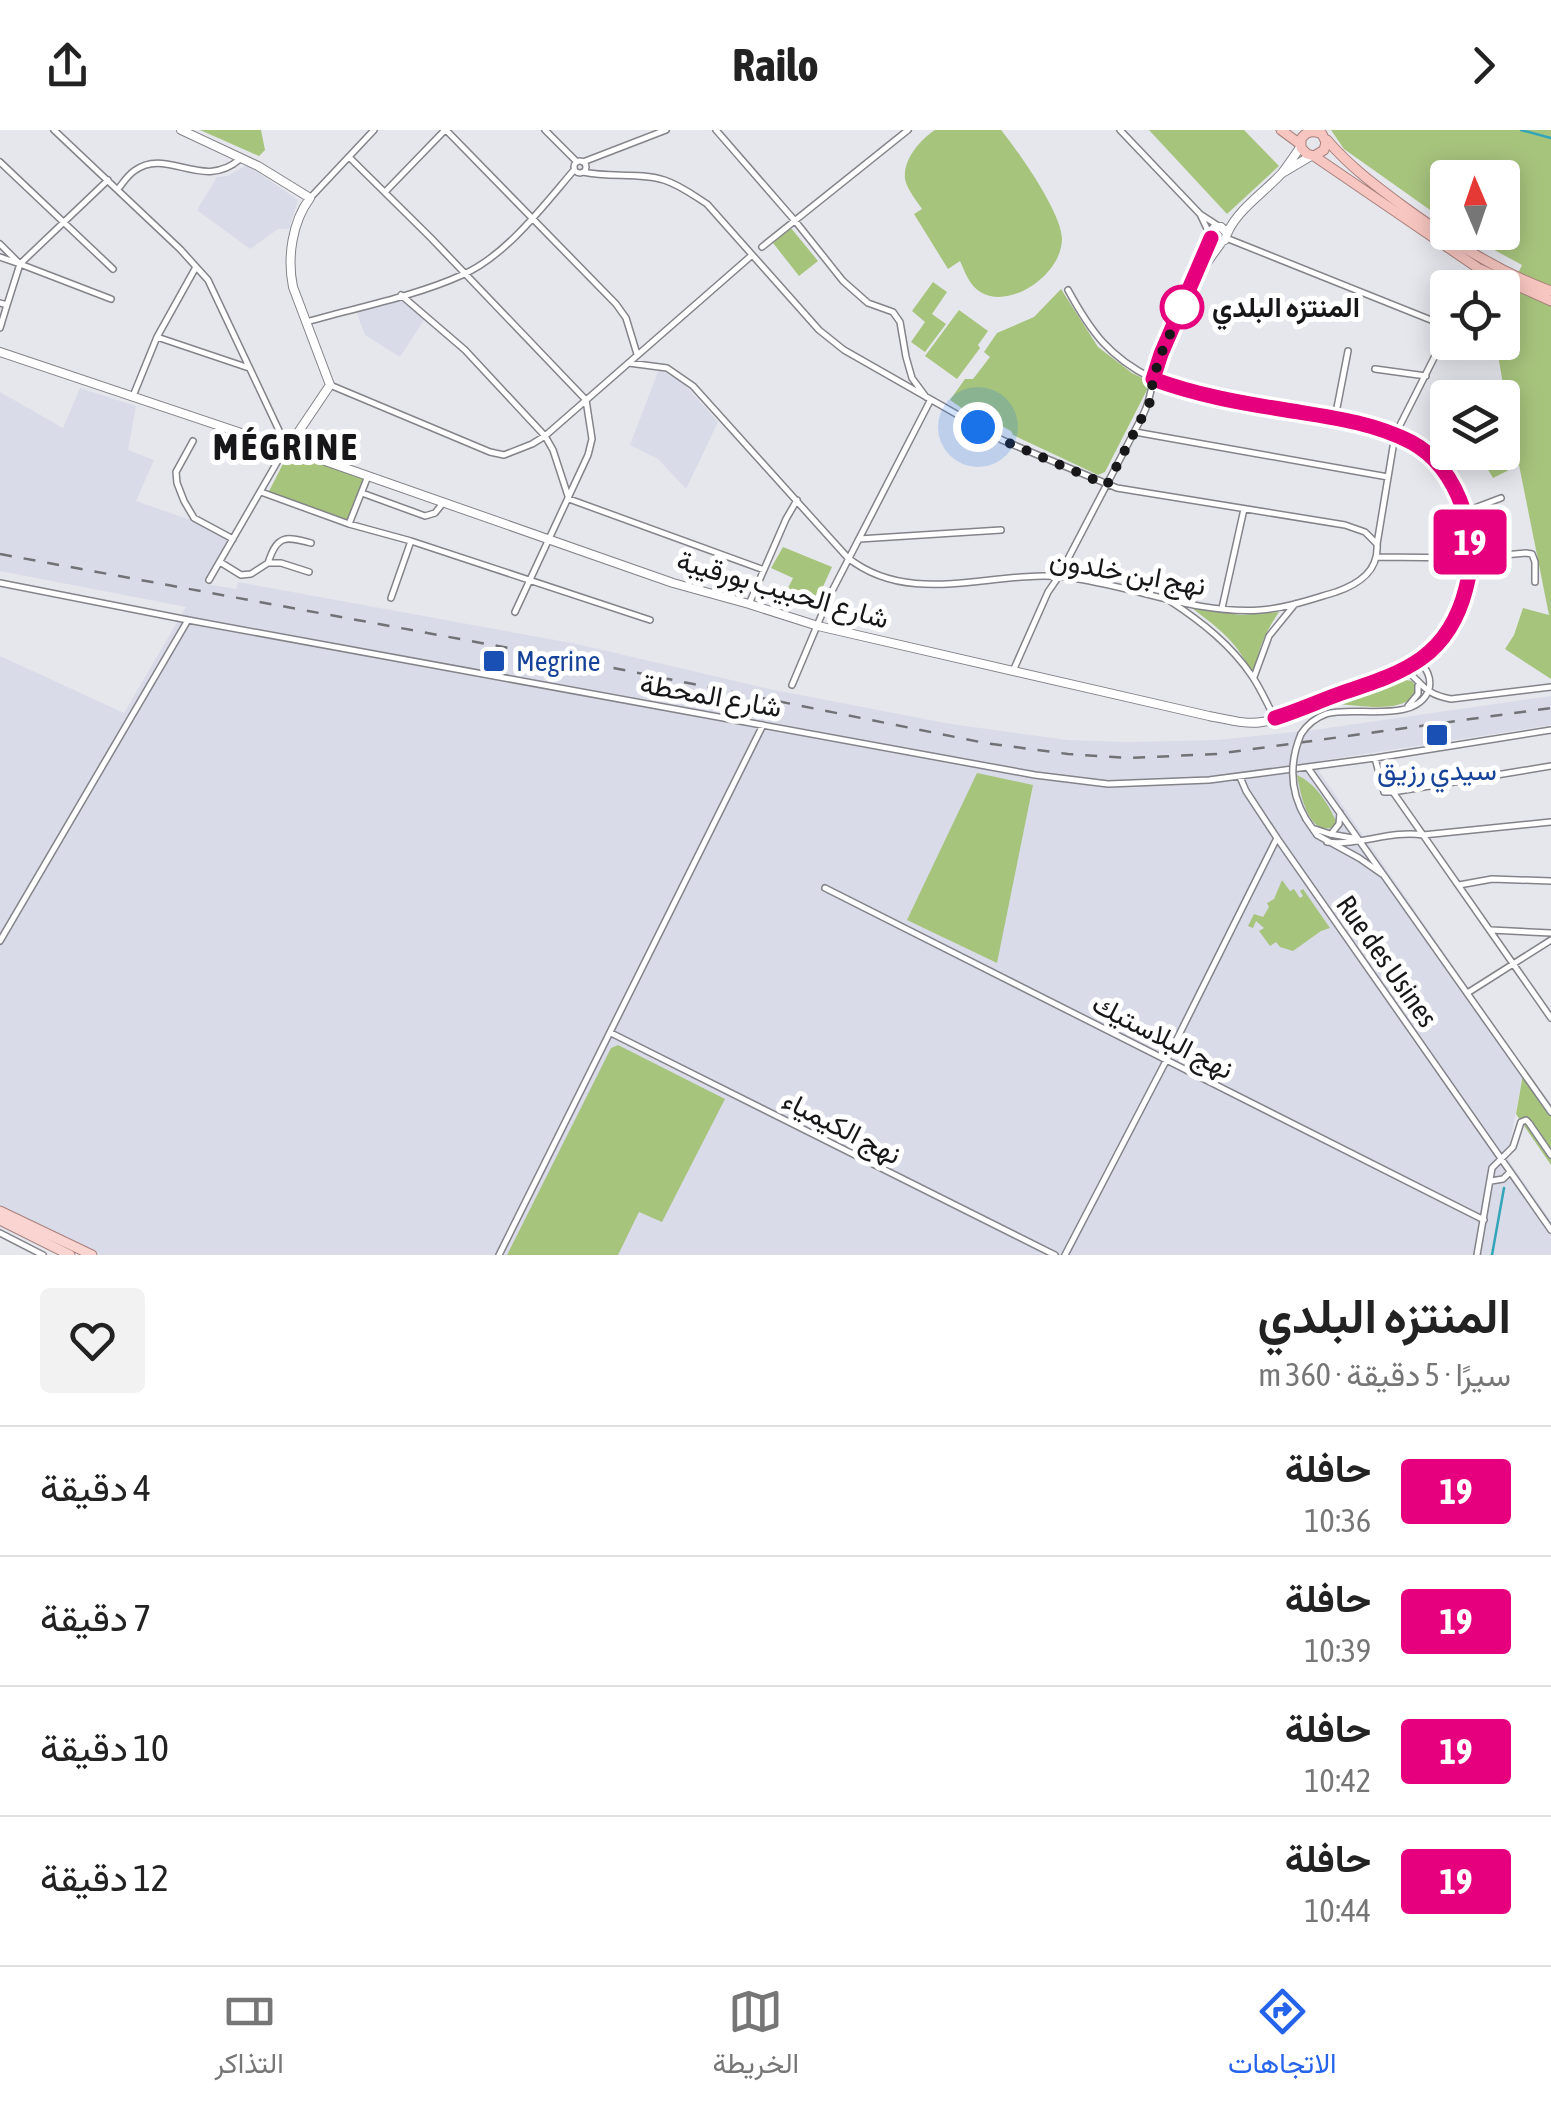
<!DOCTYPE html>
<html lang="ar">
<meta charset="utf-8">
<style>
body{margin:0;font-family:"Asap Condensed",Vazirmatn,sans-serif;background:#f2f2f2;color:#222;direction:rtl;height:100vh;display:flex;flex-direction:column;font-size:38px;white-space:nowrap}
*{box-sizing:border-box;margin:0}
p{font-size:32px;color:#767676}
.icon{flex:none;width:55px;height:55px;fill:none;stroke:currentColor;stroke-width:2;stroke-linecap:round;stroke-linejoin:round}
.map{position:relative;height:1125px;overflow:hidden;direction:ltr}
.drawer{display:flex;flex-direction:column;background:#fff;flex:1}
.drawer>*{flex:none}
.badge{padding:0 20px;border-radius:8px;font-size:35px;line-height:65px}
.needle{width:65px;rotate:358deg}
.buttons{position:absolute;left:1430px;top:30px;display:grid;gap:20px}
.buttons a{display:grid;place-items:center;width:90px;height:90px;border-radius:10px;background:#fff;box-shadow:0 5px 25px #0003;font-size:50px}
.you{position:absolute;width:50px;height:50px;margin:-25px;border:8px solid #fff;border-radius:50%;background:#1a73e8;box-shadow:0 0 0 15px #1a73e833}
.map>.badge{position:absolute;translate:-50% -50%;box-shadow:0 0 0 5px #fff}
.round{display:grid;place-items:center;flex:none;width:105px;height:105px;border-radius:10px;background:#f2f2f2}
.overview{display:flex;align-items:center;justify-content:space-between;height:170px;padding:0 40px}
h1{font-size:48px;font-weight:700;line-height:75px}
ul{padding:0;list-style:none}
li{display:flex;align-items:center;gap:30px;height:130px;padding:0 40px;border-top:2px solid #e0e0e0}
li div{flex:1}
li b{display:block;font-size:38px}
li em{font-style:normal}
li .badge{min-width:110px;font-weight:700;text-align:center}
header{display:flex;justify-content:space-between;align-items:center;height:130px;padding:0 40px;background:#fff;font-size:45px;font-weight:700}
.menu{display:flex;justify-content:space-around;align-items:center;height:140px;border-top:2px solid #e0e0e0;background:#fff;font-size:28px;color:#767676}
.menu a{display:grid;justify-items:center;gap:5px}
.menu .current{color:#2563eb}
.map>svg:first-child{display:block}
.built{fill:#d9dbe8}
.green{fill:#a7c47d}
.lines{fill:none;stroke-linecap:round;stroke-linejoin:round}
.stream{stroke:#32a5b8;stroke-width:2.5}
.minor-casing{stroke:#838389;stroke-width:8}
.tertiary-casing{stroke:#838389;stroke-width:10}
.primary-casing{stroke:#a8807c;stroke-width:11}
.trunk-casing{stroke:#a8807c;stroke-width:11}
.minor{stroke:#fff;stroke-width:5}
.tertiary{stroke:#fff;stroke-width:8}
.primary{stroke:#fad4d0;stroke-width:9}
.trunk{stroke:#f8c6c0;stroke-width:9}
.rail{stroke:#717275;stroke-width:2.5;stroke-dasharray:12 12;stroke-linecap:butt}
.minor-bridge-casing{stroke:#838389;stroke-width:8;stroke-linecap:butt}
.minor-bridge{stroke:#fff;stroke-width:5}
.line-casing{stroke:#fff;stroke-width:22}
.line{stroke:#e6007e;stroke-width:15}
.walk{stroke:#171719;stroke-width:10;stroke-dasharray:0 18}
.stop-dot{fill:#fff;stroke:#e6007e;stroke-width:5}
.transit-dot{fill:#1a4fb4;stroke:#fff;stroke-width:4}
.labels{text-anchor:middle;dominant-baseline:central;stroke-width:10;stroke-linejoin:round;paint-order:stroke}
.stop-label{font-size:28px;font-weight:bold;fill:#171719;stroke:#fff;text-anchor:start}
.street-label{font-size:28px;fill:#171719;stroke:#fff}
.transit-label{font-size:28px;fill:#164399;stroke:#fff;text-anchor:start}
.district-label{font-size:38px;font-weight:bold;letter-spacing:2.5px;fill:#171719;stroke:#fff}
</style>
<header><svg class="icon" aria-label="forward" viewBox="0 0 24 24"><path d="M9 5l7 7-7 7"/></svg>Railo<svg class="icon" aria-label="share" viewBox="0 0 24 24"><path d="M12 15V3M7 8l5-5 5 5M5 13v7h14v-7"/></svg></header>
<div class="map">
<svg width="1551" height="1125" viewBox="0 0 1551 1125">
<rect width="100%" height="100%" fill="#e6e7ed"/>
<path class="built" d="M247 35 298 70 289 99H278L250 119 197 80 217 47 227 46Z
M399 169H404L426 187 400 227 365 205 356 181Z
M659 239 681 251 718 292 686 359 658 329 630 315Z
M80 258 136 276 128 320 154 330 136 371 231 404 206 454 236 459 238 452 577 514 769 559 951 594 1068 610 1128 612 1217 610 1314 600 1551 566V595L1319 631V641L1524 939 1507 1028 1551 1091V1125H101L0 1078V526L124 583 186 477 0 441V262L63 298Z"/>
<path class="green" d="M200 0H261L265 20 259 26Z
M935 0H1001C1018 21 1062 83 1062 109 1062 143 1013 179 982 163 970 157 965 142 960 131L948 139 914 84 922 79C916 70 907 59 905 49 903 29 920 10 935 0Z
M1149 0H1244L1279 36 1227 84Z
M1331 0H1551V549L1505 519 1514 505 1523 478 1549 485 1519 335 1493 348 1478 323 1502 322 1503 269 1505 266 1496 213 1502 212 1503 174 1522 135 1463 103 1502 102V48H1448L1447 92 1344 19Z
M791 98 818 131 799 146 773 113Z
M933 152 947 162 932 184 946 194 925 222 911 212 925 192 912 181Z
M1061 159 1098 217 1132 243 1151 252 1105 342 1098 345 1013 305 1011 301 979 284 973 286 950 270 965 249H973L990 227 984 222 997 203 1034 187Z
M959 180 988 201 978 215 980 218 957 249 925 226Z
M297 325 363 348 352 391 268 363 286 328Z
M783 417 832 437 815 474 807 478 782 470 793 448 771 438Z
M1192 478 1241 485 1279 482C1263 506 1258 519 1254 547 1237 512 1222 501 1192 478Z
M1406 550 1412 551 1415 555 1416 565C1397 584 1360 575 1336 574Z
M977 643 1033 655 997 833 907 790Z
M1297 645C1315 653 1328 673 1336 691L1335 696C1309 710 1300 662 1297 645Z
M1282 750 1290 761 1294 759 1300 768 1303 766 1300 761 1303 759 1330 798 1321 801 1293 821 1280 817 1276 812 1270 816 1259 801 1264 798 1256 791 1253 798 1248 796 1254 784 1263 787 1269 777 1267 773 1274 769Z
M618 915 725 969 662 1092 639 1082 618 1125H507L611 918Z
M1524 939 1551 977V1035L1516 984Z"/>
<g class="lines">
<path class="stream" d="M1521 0 1551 8
M1492 1125 1504 1058"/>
<g class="minor-casing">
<path id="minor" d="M54 0 180 119 208 150 284 311
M446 0 616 174 626 188 637 224
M545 0 577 32
M716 0 796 92 843 151 868 173 893 182 900 192 906 227 912 248 926 267
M1120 0 1200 84
M349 27 431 108 586 270 592 309 588 325 515 482
M574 37a6 6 0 1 1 12 0a6 6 0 1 1-12 0Z
M0 32 113 139
M583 32 666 0
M583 42C610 48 639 42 664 50 680 55 693 65 707 74L819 200 844 220 1002 310 1117 358 1345 395 1365 402 1377 414
M118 59C123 53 127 46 134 41 167 16 202 62 240 29
M386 61 445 0
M311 67 374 0
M1210 105 1200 84 1217 95
M0 114 20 134 111 169
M762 117 908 0
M0 127 20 134 7 175
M20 134 108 50
M401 165 465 220 545 306 553 320 569 369 764 440
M0 173 7 175 0 198
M306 192C355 178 416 166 462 145 506 126 544 75 574 40
M157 207 249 238
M629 233 667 238 693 256 848 428C912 478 991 440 1064 447 1130 454 1194 485 1261 480 1287 478 1312 469 1336 462 1359 454 1379 441 1377 414L1395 305 1443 210 1444 198 1436 192 1226 108
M1375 239 1426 246
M330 255 490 322 504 325 532 314 545 306 751 126
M133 266 157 207 196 137
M1335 288 1348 221
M1135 302 1388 347
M193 311 176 342 177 353 184 371 194 388 233 409
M261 362 349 394 411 411 650 490
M362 363 425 386 435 383 443 373
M1464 382 1501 368
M349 394 368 346
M859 409 1001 400
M1377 427 1471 428 1526 423 1532 424 1535 432V452
M220 432 241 445 251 444 268 433H281L309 442
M268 433C277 405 285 406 311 413
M209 450 283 322
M0 453 188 490 1035 645 1108 654 1209 650 1375 628 1551 600
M391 468 411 411
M1170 471C1202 492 1231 515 1252 546 1261 559 1267 574 1275 588
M749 474 786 389 797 370
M1222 478 1244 379
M1406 540C1424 555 1424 564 1451 569L1551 557
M1013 541 1048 462 1059 446 1143 285C1149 273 1151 263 1153 249 1109 227 1091 202 1068 160
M1254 547 1269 506 1295 474
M792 555 830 465 930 271
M1408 576 1418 564V556
M1301 604C1307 595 1315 588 1326 584 1353 575 1417 595 1429 559 1432 547 1426 539 1419 530
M1375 628 1384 662H1393L1551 888
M1308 638 1551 982
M1240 647 1246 661 1277 708 1551 1100
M1393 662 1551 636
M1306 689 1317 705 1359 728 1382 744
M1315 699 1330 704 1358 709
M1331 704 1339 694 1340 683
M1327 712C1359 716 1391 700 1423 705L1551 692
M1459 755 1492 749 1551 751
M825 758 1484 1090
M1491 800 1551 803
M0 811 188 490
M1469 862 1551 810
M611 903 1055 1125
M1491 1051 1503 1049 1510 1042
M0 1103 43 1125
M499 1125 763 595
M1065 1125 1166 931 1277 708
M1477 1125 1492 1038 1513 1017 1521 992 1526 990 1529 993 1551 1025"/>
</g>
<g class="tertiary-casing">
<path id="tertiary" d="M181 0 258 36 310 68C292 92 287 128 293 157L330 255 291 313
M1284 42 1311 26
M1226 102 1221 97H1215L1210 103 1211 108 1218 113 1225 110C1232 83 1263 64 1282 43 1289 34 1295 25 1301 16
M1203 138 1221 113
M0 222 280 316
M280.5 317a5.5 5.5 0 1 1 11 0a5.5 5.5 0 1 1-11 0Z
M291 319 673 453 749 474 818 496 1209 586C1226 589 1245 595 1262 592 1289 588 1314 573 1340 564 1362 556 1384 552 1404 540 1450 515 1473 463 1470 412 1469 381 1453 346 1429 325 1384 284 1284 283 1226 270 1201 264 1176 258 1153 249L1161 224 1211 108"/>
</g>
<g class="primary-casing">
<path id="primary" d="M0 1081 92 1125
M0 1090 70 1125"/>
</g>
<g class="trunk-casing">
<path id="trunk" d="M1281 0 1300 14
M1327 10C1349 36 1376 56 1403 76 1450 110 1496 141 1551 161
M1314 26 1324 20 1326 12 1322 4C1314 0 1306 1 1301 9V18L1307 24 1314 26 1478 138 1551 171"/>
</g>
<use href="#minor" class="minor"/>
<use href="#tertiary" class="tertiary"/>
<use href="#primary" class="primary"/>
<use href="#trunk" class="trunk"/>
<path class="rail" d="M0 424 579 531 985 613 1068 624 1128 628 1217 624 1551 578"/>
<g class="minor-bridge-casing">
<path id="minor-bridge" d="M1301 604C1289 633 1290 662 1306 689"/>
</g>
<use href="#minor-bridge" class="minor-bridge"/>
</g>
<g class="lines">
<g class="line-casing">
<path id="line" d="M1211 108 1161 224 1153 249C1196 265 1241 273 1286 280 1329 287 1372 292 1411 312 1441 328 1458 359 1467 391 1473 413 1472 436 1466 458 1448 530 1401 543 1339 564 1317 572 1297 581 1275 588"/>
</g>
<use href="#line" class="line"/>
<path class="walk" d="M978 297 1002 310 1107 355 1150 272 1153 249 1161 224 1186 169 1182 177"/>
</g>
<circle class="stop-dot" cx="1182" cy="177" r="20"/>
<g class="transit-dot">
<rect x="482" y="519" width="24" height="24" rx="5"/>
<rect x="1425" y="593" width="24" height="24" rx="5"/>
</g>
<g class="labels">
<g class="stop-label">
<text x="1212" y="177">المنتزه البلدي</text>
</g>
<g class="street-label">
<text transform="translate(1128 442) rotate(10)">نهج ابن خلدون</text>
<text transform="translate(783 459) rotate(16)">شارع الحبيب بورقيبة</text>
<text transform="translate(711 565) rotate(10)">شارع المحطة</text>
<text transform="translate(1387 831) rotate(55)">Rue des Usines</text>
<text transform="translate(1163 906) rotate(27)">نهج البلاستيك</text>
<text transform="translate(842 997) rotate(27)">نهج الكيمياء</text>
</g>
<g class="transit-label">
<text x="516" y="531">Megrine</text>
<text x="1437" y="640" text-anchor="middle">سيدي رزيق</text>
</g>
<g class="district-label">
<text x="286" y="316">MÉGRINE</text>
</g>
</g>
</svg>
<div class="buttons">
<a><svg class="needle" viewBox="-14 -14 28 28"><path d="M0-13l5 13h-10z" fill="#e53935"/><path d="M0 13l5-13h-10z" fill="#767676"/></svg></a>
<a><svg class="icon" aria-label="locate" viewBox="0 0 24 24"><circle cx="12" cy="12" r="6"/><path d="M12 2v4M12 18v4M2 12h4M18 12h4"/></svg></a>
<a><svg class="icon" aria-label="layers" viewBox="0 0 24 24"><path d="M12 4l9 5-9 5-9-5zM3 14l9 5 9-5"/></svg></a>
</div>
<div class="you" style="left:978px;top:297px"></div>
<b class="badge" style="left:1470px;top:412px;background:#e6007e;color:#fff">19</b>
</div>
<section class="drawer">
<div class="overview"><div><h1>المنتزه البلدي</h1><p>سيرًا · 5 دقيقة · 360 m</p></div><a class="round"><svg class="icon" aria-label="heart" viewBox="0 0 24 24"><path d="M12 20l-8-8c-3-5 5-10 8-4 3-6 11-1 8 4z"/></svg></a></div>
<ul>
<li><span class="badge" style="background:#e6007e;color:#fff">19</span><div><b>حافلة</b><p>10:36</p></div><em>4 دقيقة</em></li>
<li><span class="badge" style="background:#e6007e;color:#fff">19</span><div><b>حافلة</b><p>10:39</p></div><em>7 دقيقة</em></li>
<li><span class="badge" style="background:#e6007e;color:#fff">19</span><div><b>حافلة</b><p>10:42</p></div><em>10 دقيقة</em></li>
<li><span class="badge" style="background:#e6007e;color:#fff">19</span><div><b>حافلة</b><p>10:44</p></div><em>12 دقيقة</em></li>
</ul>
</section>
<nav class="menu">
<a class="current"><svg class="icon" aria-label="directions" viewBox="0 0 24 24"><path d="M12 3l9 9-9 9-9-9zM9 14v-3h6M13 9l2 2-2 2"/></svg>الاتجاهات</a>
<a><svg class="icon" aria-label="map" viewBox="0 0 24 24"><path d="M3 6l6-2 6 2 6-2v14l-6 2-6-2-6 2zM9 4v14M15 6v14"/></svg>الخريطة</a>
<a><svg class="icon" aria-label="tickets" viewBox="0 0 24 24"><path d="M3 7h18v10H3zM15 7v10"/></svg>التذاكر</a>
</nav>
